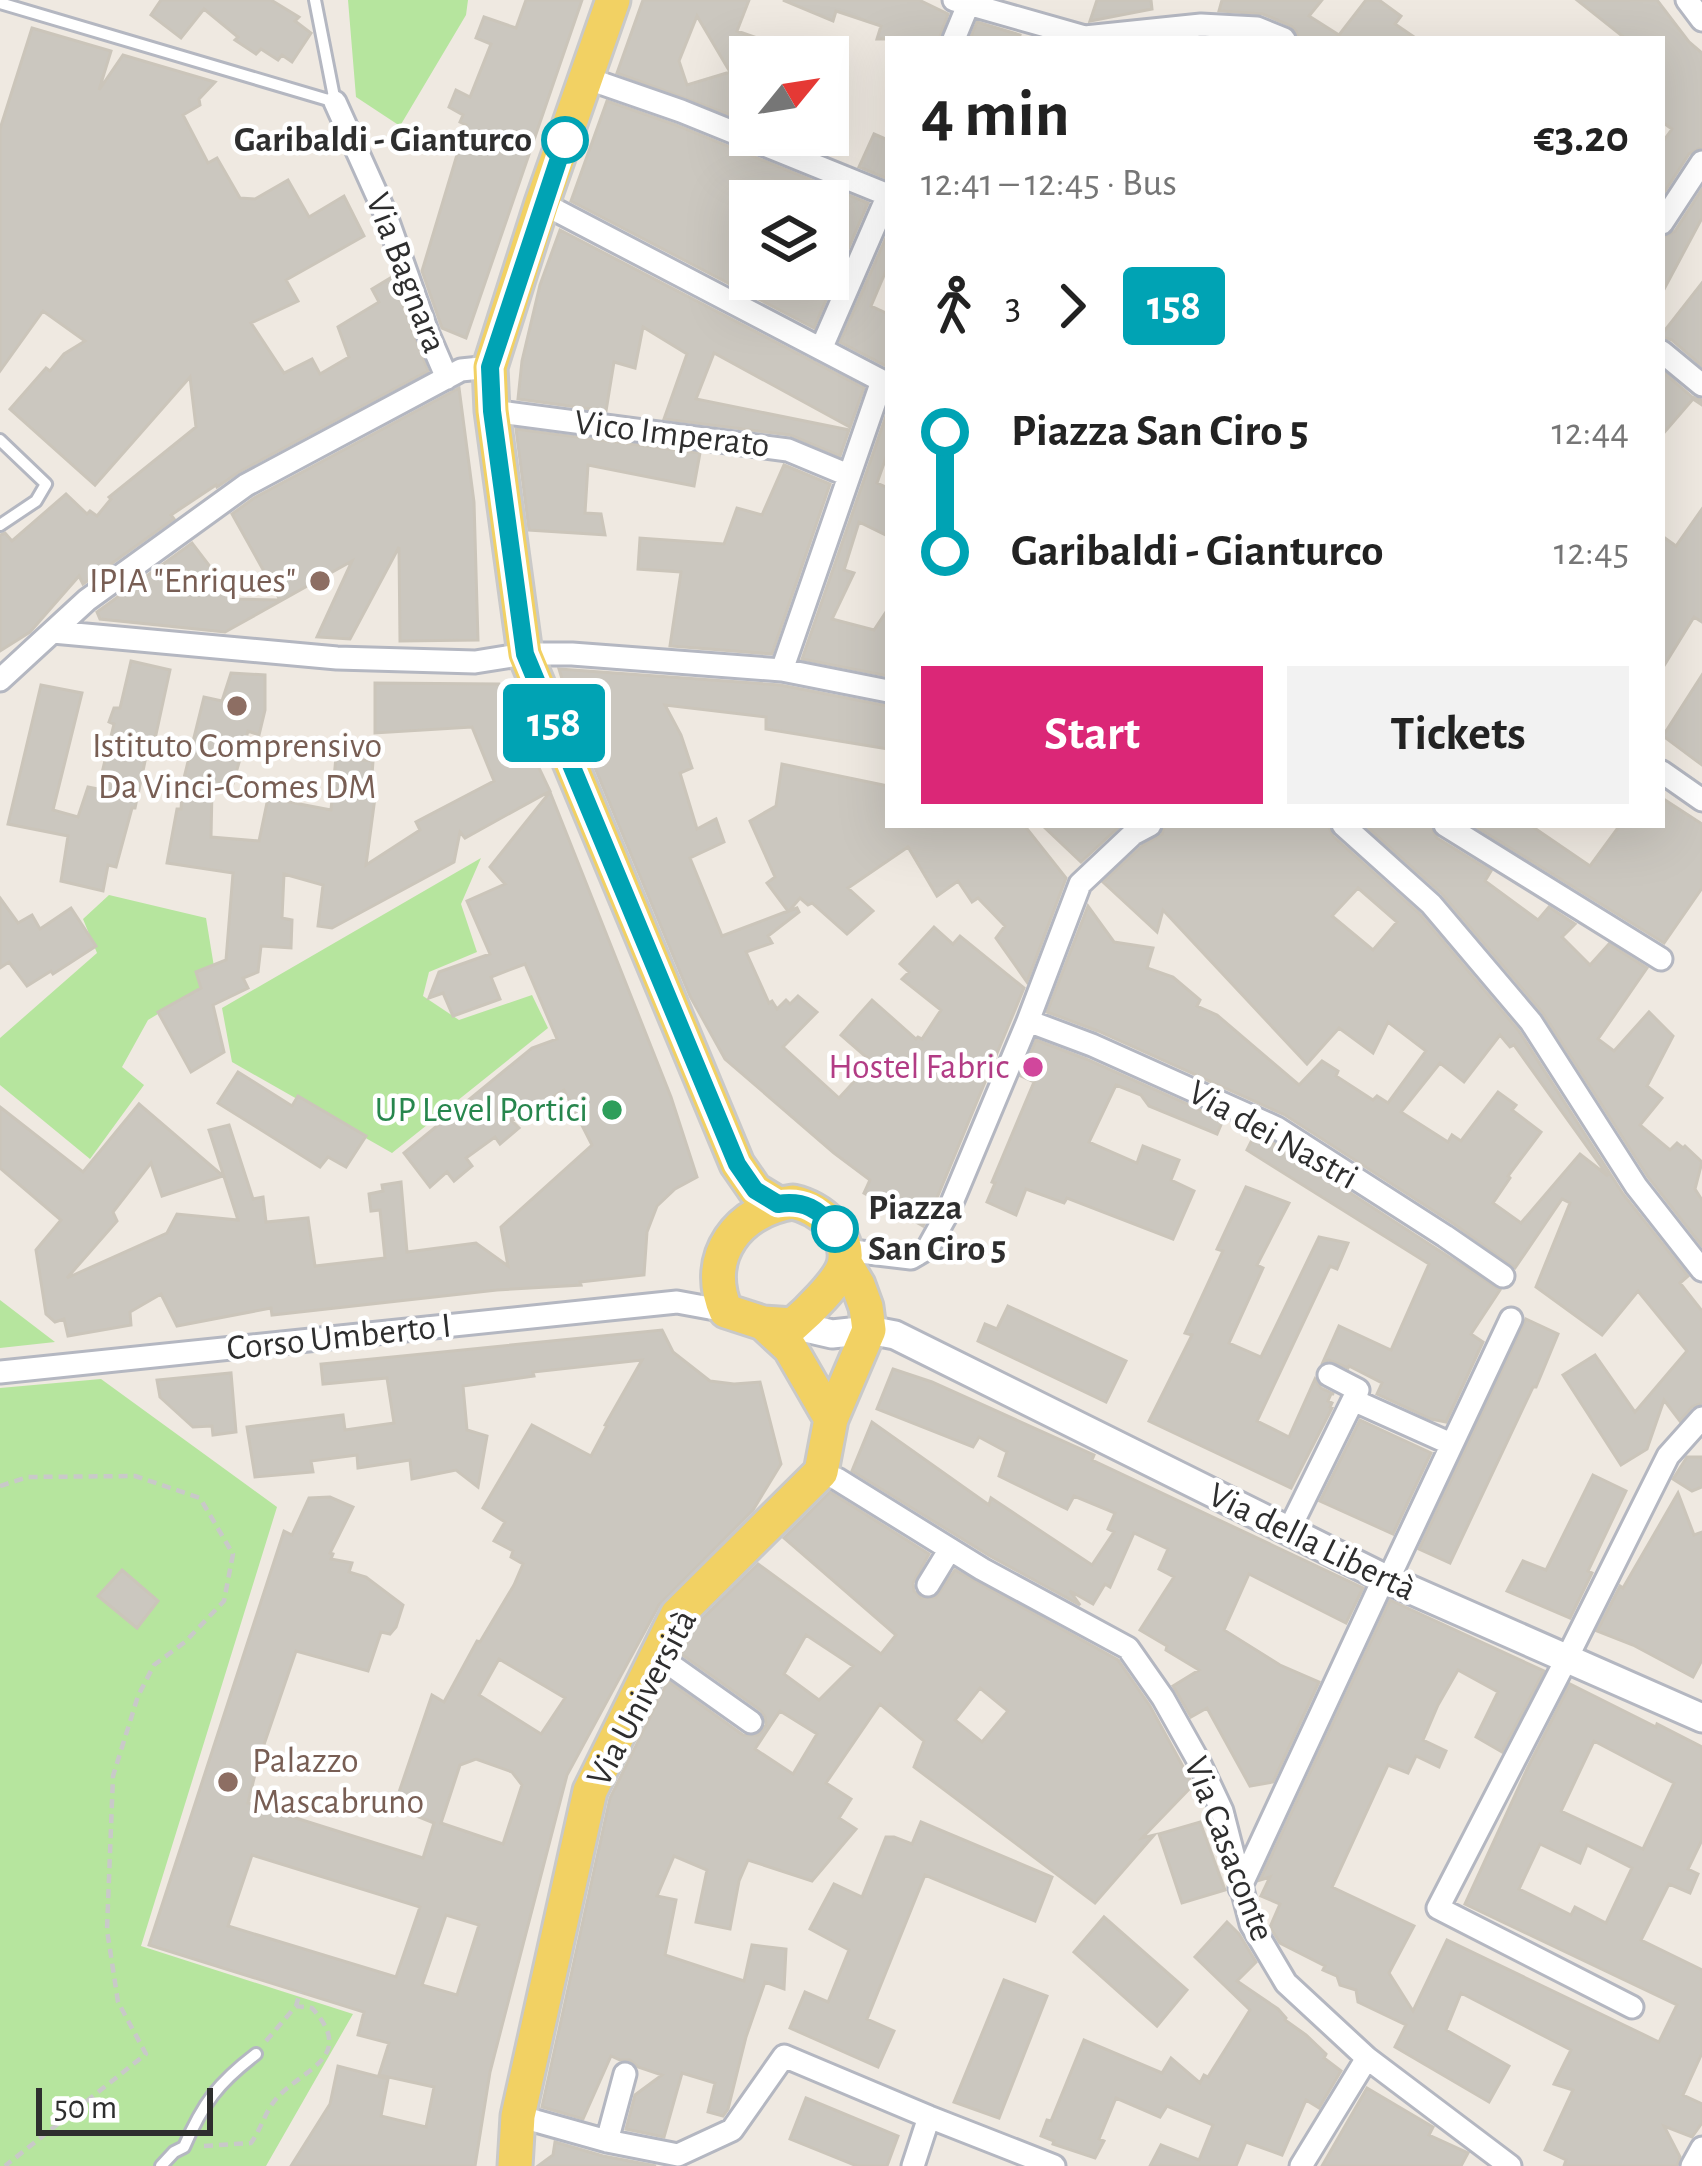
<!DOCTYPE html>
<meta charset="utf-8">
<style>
body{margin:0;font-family:"Alegreya Sans",sans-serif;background:#f2f2f2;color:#222;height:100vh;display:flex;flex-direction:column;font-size:45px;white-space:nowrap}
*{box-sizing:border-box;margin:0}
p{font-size:39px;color:#767676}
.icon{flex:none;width:66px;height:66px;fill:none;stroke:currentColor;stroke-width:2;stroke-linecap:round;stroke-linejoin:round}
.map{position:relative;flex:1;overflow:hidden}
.drawer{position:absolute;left:885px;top:36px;width:780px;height:792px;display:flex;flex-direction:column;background:#fff;border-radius:0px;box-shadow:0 12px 48px #0002}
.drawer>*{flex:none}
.badge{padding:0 24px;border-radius:9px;font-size:42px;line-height:78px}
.needle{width:78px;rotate:60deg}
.controls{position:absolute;left:729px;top:36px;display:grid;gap:24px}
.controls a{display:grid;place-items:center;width:120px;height:120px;border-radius:0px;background:#fff;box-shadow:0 12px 48px #0002;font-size:60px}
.scale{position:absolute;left:36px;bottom:30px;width:177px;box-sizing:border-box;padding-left:12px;border:6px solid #2e2e2e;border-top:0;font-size:33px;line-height:42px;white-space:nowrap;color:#2e2e2e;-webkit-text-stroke:9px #fff;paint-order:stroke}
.map>.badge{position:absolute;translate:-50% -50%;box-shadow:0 0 0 6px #fff}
.legs{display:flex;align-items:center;gap:18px;height:132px;padding:0 36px;font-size:39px}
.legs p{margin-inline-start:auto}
.headline{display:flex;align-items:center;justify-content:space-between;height:204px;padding:0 36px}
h1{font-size:66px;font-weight:700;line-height:90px}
.primary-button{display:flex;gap:24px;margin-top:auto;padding:24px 36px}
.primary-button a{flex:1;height:138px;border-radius:0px;background:#db2777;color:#fff;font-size:48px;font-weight:700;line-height:138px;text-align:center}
.primary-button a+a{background:#f2f2f2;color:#222}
ul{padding:0 36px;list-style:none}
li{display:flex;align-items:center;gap:42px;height:120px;font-size:45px}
li i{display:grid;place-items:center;width:18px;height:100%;margin:0 15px;background:currentColor}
li i::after{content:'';width:30px;height:30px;margin:-15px;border:9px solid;border-radius:50%;background:#fff}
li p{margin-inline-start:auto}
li:first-child i{background:linear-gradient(#0000 50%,currentColor 0)}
li:last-child i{background:linear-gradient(currentColor 50%,#0000 0)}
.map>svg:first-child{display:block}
.green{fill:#b6e59e}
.building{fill:#cbc7bf;stroke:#cbc5ba;stroke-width:3;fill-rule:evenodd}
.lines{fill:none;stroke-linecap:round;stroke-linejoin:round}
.service-casing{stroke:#b4b7c1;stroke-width:16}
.minor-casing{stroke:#b4b7c1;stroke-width:27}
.tertiary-casing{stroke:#b4b7c1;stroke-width:33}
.primary-casing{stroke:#c9c9c9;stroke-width:39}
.path{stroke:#c9c9c9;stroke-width:4.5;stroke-dasharray:9 6;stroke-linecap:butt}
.service{stroke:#fff;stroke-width:10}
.minor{stroke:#fff;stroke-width:21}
.tertiary{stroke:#fff;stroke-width:27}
.primary{stroke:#f2d163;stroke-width:33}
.line-1-casing{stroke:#fff;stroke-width:27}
.line-1{stroke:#00a3b4;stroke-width:18}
.stop-1-dot{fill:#fff;stroke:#00a3b4;stroke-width:6}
.education-dot{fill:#8d6e63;stroke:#fff;stroke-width:4.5}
.hotel-dot{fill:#d1479c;stroke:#fff;stroke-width:4.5}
.leisure-dot{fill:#2e9e5b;stroke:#fff;stroke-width:4.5}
.labels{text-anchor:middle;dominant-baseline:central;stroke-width:9;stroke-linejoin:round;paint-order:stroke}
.stop-label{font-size:36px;font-weight:bold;fill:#2e2e2e;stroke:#fff;text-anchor:end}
.street-label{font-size:36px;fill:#2e2e2e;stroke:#fff}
.education-label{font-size:36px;fill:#785e54;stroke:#fff;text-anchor:end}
.hotel-label{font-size:36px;fill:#b23c85;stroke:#fff;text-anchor:end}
.leisure-label{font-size:36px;fill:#27864d;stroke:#fff;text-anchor:end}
</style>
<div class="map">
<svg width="1702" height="2166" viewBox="0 0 1702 2166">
<rect width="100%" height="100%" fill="#efe9e1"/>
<path class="green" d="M348 0H468L466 15 400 126 356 97Z
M481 858 461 904 477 952 429 972 423 996 459 1020 532 995 548 1028 392 1153 232 1062 222 1008Z
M109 895 206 918 216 979 148 1020 122 1067 144 1085 90 1159 0 1085V1038L97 953 83 919Z
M0 1300 55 1342 0 1348Z
M101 1379 277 1507 141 1946 353 2014 266 2166H0V1388Z"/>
<path class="building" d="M161 0H271L299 17 295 21 311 33 292 62 282 55 278 60 261 49 256 54 235 40 238 37 204 9 181 38 151 15Z
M526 0H582L466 338 442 328 422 271 466 125 460 122 463 115 449 107 456 90 470 97 491 44 476 38 484 17 516 28Z
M643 0H749L737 31 757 38 738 90 750 95 749 122 617 73ZM697 16 730 72 687 85 679 61Z
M783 0H919L948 14 939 39H877L881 26 836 11 833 21Z
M1097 0H1151L1152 9 1090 21Z
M1222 0H1322L1309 16 1339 35 1366 0H1379L1401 16 1395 24 1417 39H1299L1296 31 1291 26 1263 14 1219 11Z
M1577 0H1657L1689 42 1702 53V147L1689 154 1662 196V143L1672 129 1662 122V39H1626Z
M977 22 1020 35 1019 39H970Z
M32 28 111 51 99 90 123 55 215 82 199 99 200 105 183 115 208 163 217 158 240 198 255 199 288 180 309 217 344 196 364 236 286 280 298 301 251 323 284 373 312 359 320 374 349 357 338 327 379 302 372 289 392 277 428 371 239 472 217 487 216 485 171 515 174 519 83 584 79 576 30 632 0 651V535L5 533 12 541 66 494 87 514 90 511 97 516 111 499 109 497 196 427 190 377 95 485 10 409 46 368 50 371 64 354 85 341 43 311 0 371V129Z
M607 101 676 125 868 203 814 328 571 201ZM750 201H828V279H750Z
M874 134 888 140V179L859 167Z
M1702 189V218L1662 293V238L1675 231Z
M560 230 864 388 850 427 714 353 696 399 849 430 840 456 790 435 664 419 687 354 643 327 635 368 614 362 606 411 518 399 522 361 540 285Z
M888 233V266L871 306 888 314V367L840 342Z
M1702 283V366L1672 340 1662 337V334Z
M1662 371 1692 397 1702 400V405L1693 399 1662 435Z
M459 388 474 502 478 640 400 641 399 547 350 639 317 637 352 561 225 632 100 619 97 612 192 543 221 581 224 579 234 599 280 600 232 514 254 498Z
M888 410V452L877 483 888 488V536L859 522 844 570 854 573 832 619 874 630 888 609V676L802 659Z
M516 429 700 453 694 486 588 465 585 513 601 514 605 535 529 530Z
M784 465 830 484 772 654 670 646 681 572 638 569 640 538 724 544 737 508 762 515Z
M1702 509V622L1694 617 1662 669V536L1676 546Z
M131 661 170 670 155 739 150 738 135 808H132L116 867 108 865 103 891 61 881 68 836 8 824 41 685 82 693 53 810 78 817 88 787 98 789 114 724 109 722 114 708H120Z
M559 669 780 685 888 706V749L766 729V717L665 705 681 735 692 768 680 773 697 829 716 819 724 842 690 858 722 936 788 911 767 883 775 877 750 821 776 806 782 764 888 786V825H1024L1066 878 1027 982 996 938 1005 926 978 898 972 902 958 881 937 896 908 847 848 888 873 911 847 934 812 903 808 905 800 898 789 911 797 908 799 912 768 936 772 943 746 952 769 1003 772 1001 777 1009 786 1000 790 1004 798 996 817 1012 783 1047 839 1098 872 1062 841 1035 872 1000 916 1039 918 1037 922 1039 941 1010 902 979 909 972 900 964 934 927 953 944 960 936 1024 988 934 1205 923 1226 864 1193 870 1180 834 1153 725 1059 690 996 573 715Z
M231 673 265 675V710L259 735 248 731 230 794 212 790 211 837 259 841 268 798 331 810 336 757 373 761 371 789 376 790 366 865 420 830 416 822 494 781 472 727 375 733V683L499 684 550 791 465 838 460 832 454 862 332 928 318 926 323 885 284 874 282 918 292 920 291 948 261 946 258 972 243 978 248 988 213 1005 224 1052 191 1072 158 1012 201 988 196 972 226 960 233 873 167 863 177 809H181L183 782 204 697 222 701Z
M1702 675V765L1663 736Z
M550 792 671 1097 697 1177 675 1189 657 1206 647 1232 644 1275 580 1282 581 1285 497 1290 272 1315 271 1308 177 1326 161 1294 130 1312 131 1325 68 1336 64 1319 55 1322 46 1314 36 1250 61 1220 0 1168V1107L83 1172 139 1104 223 1176 162 1196 151 1163 113 1212 117 1221 67 1278 167 1233 177 1214 238 1220 209 1130 229 1125 253 1199 263 1197 266 1222 308 1218 315 1266 385 1258 380 1210 371 1211 369 1194 383 1191 382 1185 401 1182 407 1252 476 1243 508 1266 501 1227 592 1145 564 1090 512 1121 519 1128 500 1144 495 1137 466 1158 472 1166 454 1181 447 1172 430 1187 404 1153 532 1048 557 1039 525 964 491 977 500 999 453 1016 443 993 429 998 439 972 490 954 467 901 505 884 490 867Z
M1662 798 1702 824V888L1664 943 1473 825H1530L1590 866 1620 825H1662Z
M1042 825H1121L1081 862Z
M1165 825H1328L1333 836 1420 914 1519 1031 1623 1194 1688 1276 1680 1283 1702 1311V1403L1692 1407 1680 1421 1664 1400 1647 1449 1621 1465 1563 1375 1595 1355 1635 1412 1687 1351 1638 1291 1602 1335 1536 1287 1570 1203 1562 1199 1515 1268 1454 1224 1285 1115 1098 1031 1047 1012 1088 906 1114 942 1153 948 1147 968 1173 977 1200 1000 1197 1006 1217 1015 1299 1085 1322 1061 1338 1071 1336 1076 1373 1100 1377 1096 1388 1103 1426 1051 1388 1022 1373 1053 1339 1028 1307 1064 1163 910 1157 932 1103 882 1142 846 1162 834ZM1358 888 1397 922 1373 950 1332 916ZM1500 1035 1510 1047 1514 1045 1608 1176 1580 1154 1521 1223 1493 1203 1510 1178 1508 1176 1541 1132 1512 1110 1516 1105 1498 1092 1461 1141 1452 1135 1448 1142 1401 1112 1440 1063 1464 1082Z
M1365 825H1430L1437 838 1491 871 1485 881 1538 920 1549 907 1575 924 1562 937 1590 965 1609 944 1647 968 1598 1039 1614 1051 1649 1012 1673 1036 1647 1086 1662 1098 1640 1125 1670 1150 1677 1143 1683 1148 1685 1146 1702 1162 1695 1189 1702 1200V1246L1648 1177 1542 1012 1442 894Z
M0 898 18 923 32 915 40 929 71 908 96 946 53 974 51 971 27 986 9 962 0 968Z
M1036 1040 1086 1059 1223 1120 1217 1134 1149 1106 1141 1095 1116 1085 1089 1142 1137 1163 1143 1146 1179 1160 1171 1180 1194 1191 1173 1239 1067 1198 1064 1203 1026 1189 1016 1215 987 1202 995 1183 992 1182 1034 1082 1021 1076Z
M238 1072 292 1106 298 1096 366 1136 346 1167 328 1157 320 1167 218 1103Z
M1255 1134 1270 1141 1500 1290 1471 1334 1483 1342 1446 1422 1431 1419 1377 1394 1382 1383 1349 1366 1348 1368 1329 1360 1323 1362 1339 1326 1391 1350 1429 1264 1247 1150Z
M1246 1187 1289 1203 1257 1265 1263 1268 1229 1343 1261 1357 1319 1237 1348 1243 1337 1269 1330 1266 1257 1421 1289 1437 1315 1379 1321 1388 1334 1394H1331L1328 1401 1332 1403 1330 1407 1332 1408 1291 1488 1149 1421 1192 1335 1185 1333 1223 1251 1217 1249Z
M1008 1306 1126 1361 1106 1402 978 1341 985 1324 997 1329Z
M1526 1319 1558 1334 1536 1387H1533L1450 1563 1419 1549Z
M662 1330 673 1352 710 1381 734 1384 760 1382 781 1464 753 1510 659 1605 567 1775 490 2072 475 2166H291L330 2104 338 2066 388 2079 381 2116 426 2127 434 2087 379 2075 389 2043 358 2035 364 2012 149 1945 284 1531 292 1535 309 1498 330 1497 353 1507 330 1553 333 1554 331 1559 352 1563 349 1572 366 1577 403 1605 396 1627 390 1634 381 1632 368 1671 296 1651 258 1762 248 1803 423 1858 434 1823 394 1807 432 1695 444 1702 477 1641 480 1642 514 1585 523 1564 511 1557 513 1551 494 1541 505 1522 483 1508 532 1425 591 1456 607 1426 605 1425 642 1360 533 1372 534 1376 463 1386 467 1430 487 1436 478 1487 456 1470 412 1479 410 1460 358 1468 357 1455 311 1461 313 1472 255 1477 247 1427 343 1415 345 1430 394 1423 387 1378 323 1384 321 1364ZM499 1659 565 1698 541 1734 479 1695ZM476 1759 512 1772 522 1785 503 1844 441 1823 460 1765ZM252 1855 420 1907 396 1977 228 1926ZM446 1915 479 1925 457 1995 422 1985Z
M893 1369 932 1382 1094 1455 1092 1460 1363 1588 1346 1623 1249 1574 1224 1630 1280 1665 1319 1682 1273 1782 1250 1786 1207 1708 1191 1717 1173 1686 1199 1670 1166 1650 1167 1646 1140 1630 1174 1577 1159 1569 1168 1549 1134 1533 1110 1587 1105 1584 1093 1604 1070 1591 1080 1605 990 1556 852 1471 872 1422 989 1505 991 1498 1092 1565 1114 1532 1108 1529 1115 1513 1074 1496 1067 1509 999 1476 1007 1452 979 1437 973 1447 877 1409Z
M231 1373 236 1432 213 1435 212 1426 193 1427 160 1397 157 1380Z
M1360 1420 1431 1453 1393 1534 1320 1501Z
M1687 1457H1702V1487L1692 1491 1673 1479Z
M1593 1475 1626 1491 1588 1571 1592 1573 1570 1618 1507 1591 1523 1561 1546 1570Z
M830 1492 929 1554 913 1583 914 1591 921 1598 936 1597 955 1570 1118 1660 1150 1706 1193 1785 1142 1838 1154 1835 1095 1903 914 1767 924 1741 880 1704 826 1783 851 1799 839 1818 856 1829 812 1881 748 1860 739 1881 730 1929 696 1922 707 1870 674 1856 657 1896 676 1900 665 1955 744 1981 752 1945 786 1949 784 1989 765 1982 746 2037 728 2109 723 2116 708 2112 715 2083 682 2073 664 2137 626 2129 635 2095 662 2075 638 2067 630 2060H620L611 2056 583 2119 542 2107 610 1798 668 1681 743 1735H758L766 1725 765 1717 760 1710 681 1654 694 1627 758 1564 881 1654 896 1635 784 1538ZM806 1635 853 1666 819 1700 784 1674ZM980 1688 1008 1711 982 1742 955 1720ZM780 1711 817 1734 793 1774 755 1749Z
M1678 1493 1694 1535 1702 1532V1660L1693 1677 1633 1645 1597 1631 1620 1586 1623 1588Z
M122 1570 158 1601 137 1628 98 1596Z
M1390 1600 1544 1671 1502 1752 1476 1737 1498 1692 1458 1670 1438 1705 1423 1740 1446 1751 1439 1767 1416 1756 1408 1773 1388 1765 1332 1887 1414 1926 1389 1973 1413 2011 1447 1940 1659 2042 1677 2005 1465 1904 1528 1767 1570 1684 1656 1727 1657 1724 1702 1747V1840L1688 1869 1698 1874 1690 1893 1669 1884 1641 1940 1702 1970V2053L1683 2095 1702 2104V2123L1692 2137 1664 2126 1680 2157 1677 2166H1564L1566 2160 1545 2150 1573 2090 1554 2084 1571 2050 1461 1993 1446 2030 1509 2066 1489 2102 1395 2047 1406 2025 1358 2002 1356 1990 1340 1985 1337 1976 1323 1970 1325 1966 1280 1943 1270 1927 1280 1904 1261 1896 1270 1877 1260 1880ZM1594 1741 1674 1783 1643 1849 1561 1811ZM1540 1844 1580 1863 1587 1845 1632 1868 1606 1923 1575 1907 1571 1915 1519 1889Z
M921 1822 1052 1877 1035 1921 925 1875 867 2019 894 2031 878 2067 790 2028 805 1992 828 2002 849 1950 810 1929 834 1884 862 1897 886 1837H894L912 1844Z
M1200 1822 1225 1890 1182 1903 1159 1834Z
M1104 1917 1187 1990 1157 2026 1074 1952Z
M1227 1922 1239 1934 1256 1962 1237 1981 1278 2009 1286 2018 1285 2020 1306 2035 1326 2054 1324 2058 1341 2071 1319 2108 1306 2100 1282 2155 1246 2142 1236 2166H1150L1161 2145 1199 2160 1213 2125 1167 2106 1160 2117 1116 2098 1099 2139 1104 2141 1095 2158 1053 2144 1054 2141 1041 2136 1047 2120 1051 2121 1084 2040 1162 2073 1171 2058 1200 2083 1204 2075 1208 2077 1250 2010 1195 1957Z
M1004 1980 1047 1996 999 2118 954 2102Z
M1367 2088 1433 2127 1429 2135 1468 2153 1461 2166H1322Z
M806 2098 898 2136 887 2166H857L790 2139Z
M555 2142 603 2156 656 2166H538L553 2155Z"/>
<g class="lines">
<g class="service-casing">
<path id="service" d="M0 3 335 102 315 0
M0 440 46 484 36 501 0 525
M161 2166 174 2152 184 2147C203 2103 218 2083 256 2054"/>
</g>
<g class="minor-casing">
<path id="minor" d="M954 0 1085 37 1201 25 1257 28 1284 39
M1687 0 1702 20
M954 39 968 5
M586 78 681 111 888 195
M335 102 385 213 428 334 447 378
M542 203 888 384
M1662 223 1702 162
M821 349 888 195
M1662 352 1702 385
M492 411 788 450 848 475
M53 632 337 658 475 662 525 654H572L782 670 888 691
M782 670 882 381
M0 680 87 600 246 485 461 370 490 367
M1662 772 1702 800
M1343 825 1431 904 1531 1022 1636 1186 1702 1270
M1445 825 1661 959
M1028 1021 1092 1045 1277 1128 1445 1236 1503 1276
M844 1250 911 1258 928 1248 948 1212 1028 1021 1080 884 1133 834 1150 825
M0 1372 677 1302 726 1311
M1353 1400 1451 1444
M821 1472 837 1479 982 1569 1128 1648 1163 1698 1199 1762 1222 1811 1251 1924 1286 1983 1367 2058 1510 2166
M1288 1532 1358 1390 1329 1375
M1388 1580 1511 1319
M928 1585 950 1549
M658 1656 751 1722
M1240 1888 1384 1578
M1632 2007 1438 1908 1567 1658 1668 1456 1702 1418
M518 2116 607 2141 678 2155 732 2130 784 2056 929 2117 1054 2166
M607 2141 625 2074
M913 2166 929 2117
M1301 2166 1367 2058
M1692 2166 1702 2148"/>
</g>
<g class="tertiary-casing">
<path id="tertiary" d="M793 1325 832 1334 869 1330 895 1335 1384 1578 1702 1718"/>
</g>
<g class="primary-casing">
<path id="primary" d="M613 0 542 203 490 367 492 411 525 654 737 1164 755 1190 778 1204
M793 1202C819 1208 852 1233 844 1265 839 1282 807 1313 793 1325L763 1323 726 1311C702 1256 739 1210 793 1202Z
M763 1323 790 1348 831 1419
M515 2166 518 2116 590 1791 677 1615 821 1472 831 1419 869 1330 866 1307 858 1285 845 1263"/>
</g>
<path class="path" d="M0 1486 28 1477 135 1476 200 1498 233 1554 224 1601 185 1642 154 1665 138 1696 113 1776 107 1930 118 2002 146 2054 5 2166
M266 2041 296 2006 300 1992
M204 2146 251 2143C261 2129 265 2112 276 2099 303 2068 357 2058 312 2008L296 2006"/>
<use href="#service" class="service"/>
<use href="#minor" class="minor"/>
<use href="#tertiary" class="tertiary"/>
<use href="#primary" class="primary"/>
</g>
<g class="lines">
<g class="line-1-casing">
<path id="line-1" d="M565 140 490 367 492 411 525 654 737 1164 755 1190 778 1204C804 1200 819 1209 835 1229"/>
</g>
<use href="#line-1" class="line-1"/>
</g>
<g class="stop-1-dot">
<circle cx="565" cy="140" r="21"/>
<circle cx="835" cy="1229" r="21"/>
</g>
<g class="education-dot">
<circle cx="320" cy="581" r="12"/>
<circle cx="237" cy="706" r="12"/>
<circle cx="228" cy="1782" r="12"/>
</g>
<circle class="hotel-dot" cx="1033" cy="1067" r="12"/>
<circle class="leisure-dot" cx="612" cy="1110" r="12"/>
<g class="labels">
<g class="stop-label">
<text x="532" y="140">Garibaldi - Gianturco</text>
<text x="868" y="1208" text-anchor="start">Piazza<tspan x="868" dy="41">San Ciro 5</tspan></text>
</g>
<g class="street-label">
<text transform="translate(406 273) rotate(69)">Via Bagnara</text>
<text transform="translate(672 434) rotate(7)">Vico Imperato</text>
<text transform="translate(1273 1135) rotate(29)">Via dei Nastri</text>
<text transform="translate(339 1337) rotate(-6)">Corso Umberto I</text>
<text transform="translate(1312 1542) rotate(26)">Via della Libertà</text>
<text transform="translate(642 1698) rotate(-62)">Via Università</text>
<text transform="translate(1229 1849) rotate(69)">Via Casaconte</text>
</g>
<g class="education-label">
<text x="296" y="581">IPIA "Enriques"</text>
<text x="237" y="746" text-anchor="middle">Istituto Comprensivo<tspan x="237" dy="41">Da Vinci-Comes DM</tspan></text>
<text x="252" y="1761" text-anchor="start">Palazzo<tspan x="252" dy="41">Mascabruno</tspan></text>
</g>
<g class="hotel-label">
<text x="1009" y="1067">Hostel Fabric</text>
</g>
<g class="leisure-label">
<text x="588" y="1110">UP Level Portici</text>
</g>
</g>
</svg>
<div class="controls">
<a><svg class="needle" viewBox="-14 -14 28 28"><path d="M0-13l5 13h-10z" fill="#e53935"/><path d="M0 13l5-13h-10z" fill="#767676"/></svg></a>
<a><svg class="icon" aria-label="layers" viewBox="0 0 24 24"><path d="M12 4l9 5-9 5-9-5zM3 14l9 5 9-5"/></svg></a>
</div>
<div class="scale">50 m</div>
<b class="badge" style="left:554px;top:723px;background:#00a3b4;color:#fff">158</b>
<section class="drawer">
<div class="headline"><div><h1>4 min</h1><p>12:41 – 12:45 · Bus</p></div><b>€3.20</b></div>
<div class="legs"><svg class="icon" aria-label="walk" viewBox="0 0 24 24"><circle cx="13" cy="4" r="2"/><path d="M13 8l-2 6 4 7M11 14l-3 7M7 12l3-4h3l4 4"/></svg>3<svg class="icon" aria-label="forward" viewBox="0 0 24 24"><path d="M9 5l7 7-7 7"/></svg><b class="badge" style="background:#00a3b4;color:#fff">158</b></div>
<ul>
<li><i style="color:#00a3b4"></i><b>Piazza San Ciro 5</b><p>12:44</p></li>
<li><i style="color:#00a3b4"></i><b>Garibaldi - Gianturco</b><p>12:45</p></li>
</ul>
<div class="primary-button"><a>Start</a><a>Tickets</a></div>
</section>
</div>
